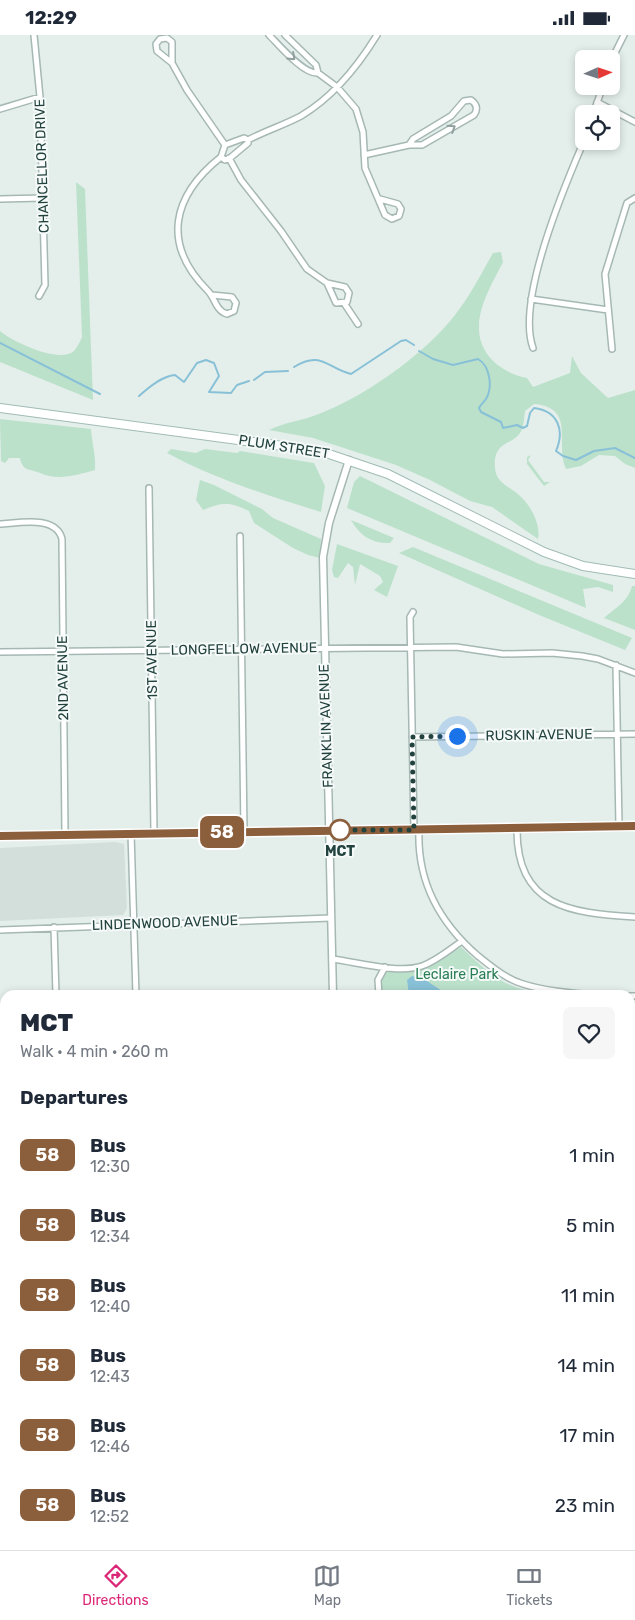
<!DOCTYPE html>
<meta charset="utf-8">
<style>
body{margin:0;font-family:Rubik,sans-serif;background:#f6f6f7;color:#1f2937;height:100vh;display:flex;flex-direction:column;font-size:19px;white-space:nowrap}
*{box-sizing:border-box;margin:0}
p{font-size:16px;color:#747a83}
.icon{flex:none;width:28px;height:28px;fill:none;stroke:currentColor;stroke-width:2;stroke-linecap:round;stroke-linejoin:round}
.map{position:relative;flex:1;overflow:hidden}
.details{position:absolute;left:0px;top:955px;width:635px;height:560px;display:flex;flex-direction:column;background:#fff;border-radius:15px 15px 0 0;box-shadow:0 2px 8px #0003}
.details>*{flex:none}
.badge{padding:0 10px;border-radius:8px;font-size:18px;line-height:32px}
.needle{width:32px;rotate:87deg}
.fabs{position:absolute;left:575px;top:15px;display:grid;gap:10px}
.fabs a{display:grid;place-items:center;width:45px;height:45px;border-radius:8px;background:#fff;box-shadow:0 2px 8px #0003;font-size:25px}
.you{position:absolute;width:25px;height:25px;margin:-12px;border:4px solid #fff;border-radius:50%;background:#1a73e8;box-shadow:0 0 0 8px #1a73e833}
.map>.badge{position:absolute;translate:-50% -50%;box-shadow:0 0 0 2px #fff}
h2{padding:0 20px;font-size:19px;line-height:45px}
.round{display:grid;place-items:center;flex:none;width:52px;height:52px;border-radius:8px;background:#f6f6f7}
.overview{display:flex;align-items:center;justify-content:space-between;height:85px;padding:0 20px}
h1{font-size:24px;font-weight:800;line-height:38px}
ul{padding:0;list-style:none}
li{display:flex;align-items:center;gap:15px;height:70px;padding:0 20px}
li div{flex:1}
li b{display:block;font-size:19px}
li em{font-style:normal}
li .badge{min-width:55px;font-weight:700;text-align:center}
.status{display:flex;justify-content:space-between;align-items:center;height:35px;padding:0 25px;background:#fff;direction:ltr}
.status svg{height:14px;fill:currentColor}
.tab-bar{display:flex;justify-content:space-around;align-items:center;height:70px;border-top:1px solid #e0e1e3;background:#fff;font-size:14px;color:#747a83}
.tab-bar a{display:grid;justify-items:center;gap:2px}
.tab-bar .active{color:#db2777}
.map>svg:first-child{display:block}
.built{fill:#d2dfdb}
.green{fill:#bce1cb}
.water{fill:#88c1d7}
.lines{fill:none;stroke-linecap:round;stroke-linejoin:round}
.stream{stroke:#88c1d7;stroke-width:2}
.minor-casing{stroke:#a6b8b4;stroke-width:8}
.tertiary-casing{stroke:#a6b8b4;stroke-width:9}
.secondary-casing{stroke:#a1bbb6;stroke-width:10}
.minor{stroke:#fff;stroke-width:5}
.tertiary{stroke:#fff;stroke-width:6}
.secondary{stroke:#fff;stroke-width:8}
.oneway{stroke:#90a09e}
.line-casing{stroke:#fff;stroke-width:11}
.line{stroke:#8b5e3c;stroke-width:8}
.walk{stroke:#22423e;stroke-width:5;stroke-dasharray:0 9}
.stop-dot{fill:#fff;stroke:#8b5e3c;stroke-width:2.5}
.labels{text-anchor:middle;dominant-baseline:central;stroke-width:4;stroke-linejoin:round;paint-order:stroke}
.street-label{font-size:14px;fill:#22423e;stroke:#f5faf9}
.stop-label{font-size:14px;font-weight:bold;fill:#22423e;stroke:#f5faf9}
.park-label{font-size:14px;fill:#287d54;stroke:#f5faf9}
</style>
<div class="status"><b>12:29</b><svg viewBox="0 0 49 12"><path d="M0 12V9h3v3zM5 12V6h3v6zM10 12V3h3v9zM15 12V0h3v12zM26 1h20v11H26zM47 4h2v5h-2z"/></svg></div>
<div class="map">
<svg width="635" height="1515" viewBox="0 0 635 1515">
<rect width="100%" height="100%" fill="#e4efeb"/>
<path class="built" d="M115 807 124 809 127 873 123 880 0 886V813Z"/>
<path class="green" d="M76 147 85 154 93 365 0 327V296C13 307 60 329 74 316 77 313 80 306 82 302Z
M501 217 503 227C494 245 479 270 479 291 478 320 502 338 527 343L533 352 570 338 572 321 581 338 608 363 635 355V433L625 429 615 421 599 420 581 431 566 434C554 408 577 373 534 369L525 376C524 383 524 393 520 398 511 411 493 406 495 433 496 448 509 451 519 460 531 470 541 490 538 504L492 472 470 466 430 445 396 430 313 403 269 395C285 387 301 386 316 380 363 363 425 319 455 280 470 261 481 239 493 218Z
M0 384 91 394C92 409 96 420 95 435 77 440 58 446 40 438 30 434 22 436 20 423H9L5 428 1 426Z
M171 414 196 418 205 414 237 418 240 416 314 428 325 451 321 477C269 461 215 444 167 418Z
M531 420 528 425 544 447H550L544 451 527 429V422Z
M360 441 539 529 613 550V557L598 552 583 554 586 573 347 473 354 447Z
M200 445 214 450 262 474 273 483 321 504 320 523 308 520 293 513 254 488 249 476C229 467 224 467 203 475L196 465Z
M351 485 394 503 390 508C372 509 359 500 351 485Z
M337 509 398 531 387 562 374 555 383 547 380 541 360 529 355 550 353 532 348 528 338 543 334 542 332 535Z
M413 512 632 603 625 615 539 580 399 518Z
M632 551H635V595L604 583C615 573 628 567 632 551Z
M461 912C495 944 504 953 551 960H381L379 947 386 936C422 940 431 930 461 912Z
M630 1201 635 1202V1290L630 1287Z
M630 1325 635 1329V1418H630Z
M201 1510H298L305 1515H213Z"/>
<path class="water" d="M412 941 424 944 448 960H409L407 945Z"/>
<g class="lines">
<path class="stream" d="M0 308 100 359
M419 316 433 324 453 330 478 324C490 331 493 352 486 364 484 367 481 369 479 373L481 377 501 387 503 393 517 390 523 393 527 391 530 378 534 373C558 376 565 395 556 416L563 421 576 425 594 416 615 413 635 423
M294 332C321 315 327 333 351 339L401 306 406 305 414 310
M254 345 265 337 288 336
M139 361C149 352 162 341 175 340L184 347 197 328 206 325 214 328 219 341 209 357 231 358 237 350 249 346"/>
<g class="minor-casing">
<path id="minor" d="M34 0 40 62 45 250 39 261
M269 0C279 10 304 40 318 38
M285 0 316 30 318 38 337 52 356 74 363 97 365 133 385 180 392 184 399 181 401 174 398 169 380 164
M611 26 624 0
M172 28V7L167 3 160 4 156 9 157 16 172 28 187 55 225 110
M597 67 635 87
M0 74 40 62
M593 79 603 51
M248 105 244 103 225 110 221 122 225 125 230 123 248 108V105C265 96 284 90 301 81 333 62 358 31 377 0
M364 120 409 110H422L474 80C478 75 477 69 471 65L464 66 451 81 413 104 409 110
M229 123 241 145 281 196 307 234 327 248 345 252 349 258 347 267 336 268 327 248
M0 164 43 163
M212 260 232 262 236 268 234 276 227 279C216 276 215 263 208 256 161 209 172 161 221 122
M531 264 608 275
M344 268 358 289
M533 313C516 266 564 152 584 106
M612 314 605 239 627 168 635 163
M149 453 154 797
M0 489C19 488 56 480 62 504L65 799
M240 501 244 797
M413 577 410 582 414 795
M0 617 456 612 503 619 552 618 582 621 598 624 635 638
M616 630 619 791
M412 702 635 699
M517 793C516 872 570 878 635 882
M419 795C417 847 439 887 478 921 492 932 506 944 523 949 548 957 577 959 603 960
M131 798 136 960
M54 892 56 960
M0 895 331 883
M332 924C357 927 398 939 422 931 436 926 449 915 462 906
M379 960 378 945 385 932
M630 961H635
M631 1040 635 1147
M0 1070 5 1069
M0 1096 5 1104
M0 1208 5 1215
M630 1471 635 1474
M154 1510V1514
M548 1510 549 1515
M465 1515 467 1510"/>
</g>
<g class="tertiary-casing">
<path id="tertiary" d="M333 960 323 522 329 488 349 425
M354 1510V1515"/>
</g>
<g class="secondary-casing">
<path id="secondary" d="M0 373 320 416 388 439 544 517 583 531 635 539
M0 801 635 791"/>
</g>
<use href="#minor" class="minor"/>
<use href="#tertiary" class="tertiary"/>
<use href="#secondary" class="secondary"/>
</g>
<defs><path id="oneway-chevron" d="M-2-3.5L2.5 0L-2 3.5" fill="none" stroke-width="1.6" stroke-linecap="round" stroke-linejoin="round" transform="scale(1.25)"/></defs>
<g class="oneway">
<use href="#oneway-chevron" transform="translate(292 22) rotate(43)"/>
<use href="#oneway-chevron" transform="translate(452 93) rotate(-33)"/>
</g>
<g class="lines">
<g class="line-casing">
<path id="line" d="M0 801 635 791"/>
</g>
<use href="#line" class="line"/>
<path class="walk" d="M340 795H334H414L412 702 457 701"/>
</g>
<circle class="stop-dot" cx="340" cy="795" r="10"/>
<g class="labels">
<g class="street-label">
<text transform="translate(42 131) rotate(-92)">CHANCELLOR DRIVE</text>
<text transform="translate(284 412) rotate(9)">PLUM STREET</text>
<text transform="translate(244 614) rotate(-1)">LONGFELLOW AVENUE</text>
<text transform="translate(152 625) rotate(-91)">1ST AVENUE</text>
<text transform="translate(63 643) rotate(-91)">2ND AVENUE</text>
<text transform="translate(326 691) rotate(-92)">FRANKLIN AVENUE</text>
<text transform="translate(539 700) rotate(-1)">RUSKIN AVENUE</text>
<text transform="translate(165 888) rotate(-2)">LINDENWOOD AVENUE</text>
</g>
<g class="stop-label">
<text x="340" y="816">MCT</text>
</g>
<g class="park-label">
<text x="457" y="939">Leclaire Park</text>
</g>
</g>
</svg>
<div class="fabs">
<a><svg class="needle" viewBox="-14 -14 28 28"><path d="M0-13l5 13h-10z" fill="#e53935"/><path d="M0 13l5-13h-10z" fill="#747a83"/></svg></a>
<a><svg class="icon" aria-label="locate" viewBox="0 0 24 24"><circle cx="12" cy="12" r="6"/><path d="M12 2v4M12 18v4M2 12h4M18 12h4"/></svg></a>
</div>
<div class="you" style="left:457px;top:701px"></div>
<b class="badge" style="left:222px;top:797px;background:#8b5e3c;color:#fff">58</b>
<section class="details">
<div class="overview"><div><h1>MCT</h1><p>Walk · 4 min · 260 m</p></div><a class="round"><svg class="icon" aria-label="heart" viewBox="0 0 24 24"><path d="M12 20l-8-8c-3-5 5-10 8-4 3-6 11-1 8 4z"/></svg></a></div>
<h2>Departures</h2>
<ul>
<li><span class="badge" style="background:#8b5e3c;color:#fff">58</span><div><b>Bus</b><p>12:30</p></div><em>1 min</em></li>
<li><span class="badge" style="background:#8b5e3c;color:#fff">58</span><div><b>Bus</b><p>12:34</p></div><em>5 min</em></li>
<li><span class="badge" style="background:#8b5e3c;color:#fff">58</span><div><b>Bus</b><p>12:40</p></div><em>11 min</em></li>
<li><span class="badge" style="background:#8b5e3c;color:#fff">58</span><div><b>Bus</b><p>12:43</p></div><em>14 min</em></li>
<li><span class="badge" style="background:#8b5e3c;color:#fff">58</span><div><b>Bus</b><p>12:46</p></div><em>17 min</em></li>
<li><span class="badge" style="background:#8b5e3c;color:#fff">58</span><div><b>Bus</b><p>12:52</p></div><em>23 min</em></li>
</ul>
</section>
</div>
<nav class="tab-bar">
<a class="active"><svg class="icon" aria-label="directions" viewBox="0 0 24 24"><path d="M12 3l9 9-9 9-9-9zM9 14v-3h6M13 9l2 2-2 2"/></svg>Directions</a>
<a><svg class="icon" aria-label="map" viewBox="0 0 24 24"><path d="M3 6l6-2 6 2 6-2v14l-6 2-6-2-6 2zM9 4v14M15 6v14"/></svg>Map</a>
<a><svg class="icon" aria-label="tickets" viewBox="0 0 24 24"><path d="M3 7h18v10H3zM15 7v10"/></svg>Tickets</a>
</nav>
